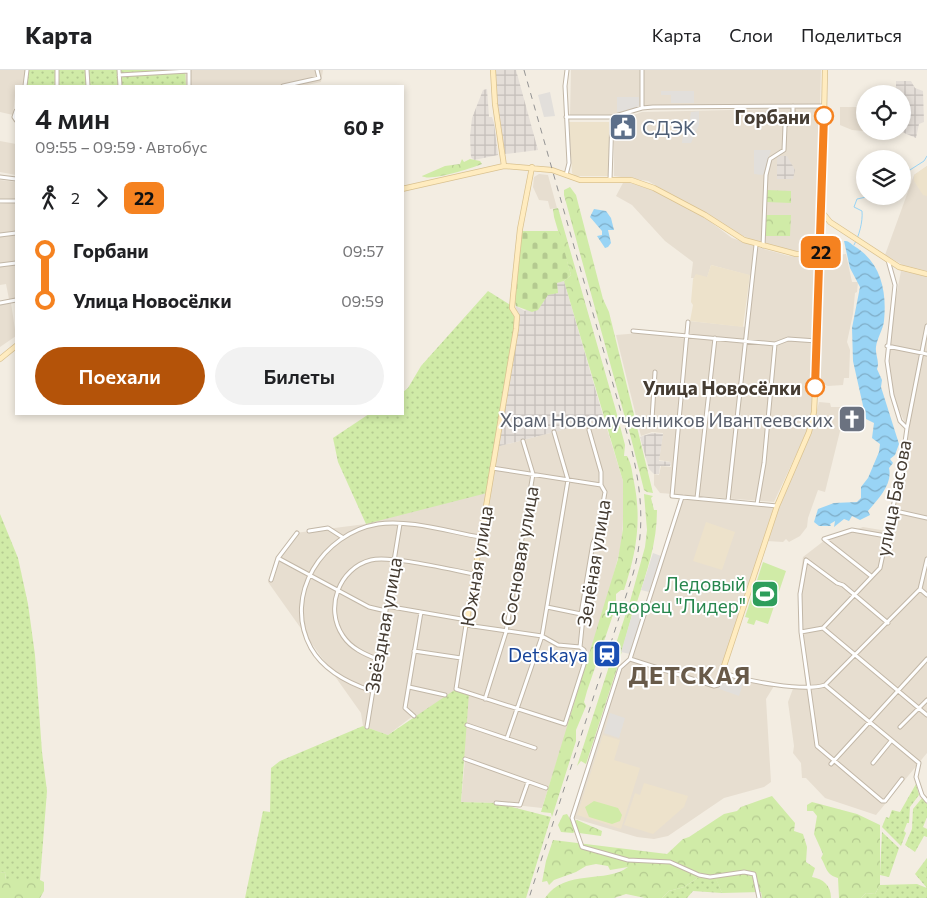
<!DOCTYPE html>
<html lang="ru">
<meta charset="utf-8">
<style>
body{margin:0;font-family:Commissioner,sans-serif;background:#f2f2f2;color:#202124;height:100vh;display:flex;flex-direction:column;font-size:19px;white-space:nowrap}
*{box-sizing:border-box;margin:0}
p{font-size:16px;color:#757577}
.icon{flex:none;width:28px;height:28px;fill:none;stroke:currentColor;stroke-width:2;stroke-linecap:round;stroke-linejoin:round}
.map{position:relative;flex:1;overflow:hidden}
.panel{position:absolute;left:15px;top:15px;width:389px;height:330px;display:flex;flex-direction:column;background:#fff;border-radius:0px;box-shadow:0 2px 8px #0003}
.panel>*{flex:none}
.badge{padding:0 10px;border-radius:8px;font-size:18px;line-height:32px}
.controls{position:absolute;left:856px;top:15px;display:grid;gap:10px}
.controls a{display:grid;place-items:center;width:55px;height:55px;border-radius:50%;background:#fff;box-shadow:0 2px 8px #0003;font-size:25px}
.map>.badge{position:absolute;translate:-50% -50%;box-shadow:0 0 0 2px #fff}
.legs{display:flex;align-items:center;gap:8px;height:55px;padding:0 20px;font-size:16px}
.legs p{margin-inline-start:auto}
.head{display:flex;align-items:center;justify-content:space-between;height:85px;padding:0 20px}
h1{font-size:28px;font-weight:600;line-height:38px}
.button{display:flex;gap:10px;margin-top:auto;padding:10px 20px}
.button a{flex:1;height:58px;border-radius:30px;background:#b45309;color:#fff;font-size:20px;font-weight:600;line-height:58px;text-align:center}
.button a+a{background:#f2f2f2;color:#202124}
ul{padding:0 20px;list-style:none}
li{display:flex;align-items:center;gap:18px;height:50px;font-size:19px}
li i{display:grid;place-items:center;width:8px;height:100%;margin:0 6px;background:currentColor}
li i::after{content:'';width:12px;height:12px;margin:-6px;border:4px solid;border-radius:50%;background:#fff}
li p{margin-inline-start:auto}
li:first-child i{background:linear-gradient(#0000 50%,currentColor 0)}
li:last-child i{background:linear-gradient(currentColor 50%,#0000 0)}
header{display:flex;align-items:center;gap:30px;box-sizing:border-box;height:70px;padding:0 25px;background:#fff;border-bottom:1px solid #e0e0e0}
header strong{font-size:24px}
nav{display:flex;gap:28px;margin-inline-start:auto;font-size:18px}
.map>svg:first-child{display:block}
.residential{fill:#e7ded0}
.industrial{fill:url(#industrial-grid)}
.education{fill:#ede2cb}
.grass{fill:url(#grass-dots)}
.forest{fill:url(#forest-crowns)}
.cemetery{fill:url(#cemetery-stones)}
.pitch{fill:#d0eba7}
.parking{fill:#e2dfdb}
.water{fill:url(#water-waves)}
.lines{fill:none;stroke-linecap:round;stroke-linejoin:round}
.stream{stroke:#99d4f5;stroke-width:1}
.street-casing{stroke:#c2b7a7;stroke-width:5}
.secondary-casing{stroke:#dac290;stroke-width:6}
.street{stroke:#fff;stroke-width:3}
.secondary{stroke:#ffecc0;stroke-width:4.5}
.rail{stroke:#939393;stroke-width:1;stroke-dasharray:6 6;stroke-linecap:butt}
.line-1-casing{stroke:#fff;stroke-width:11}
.line-1{stroke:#f58220;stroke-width:8}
.stop-1-dot{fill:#fff;stroke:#f58220;stroke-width:2.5}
.labels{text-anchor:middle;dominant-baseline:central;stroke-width:4;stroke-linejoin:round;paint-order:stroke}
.stop-label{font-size:19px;font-weight:bold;fill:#453c32;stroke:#fff;text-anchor:end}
.service-label{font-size:19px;fill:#4e5e75;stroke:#fff;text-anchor:start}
.worship-label{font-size:19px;fill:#5b616d;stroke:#fff;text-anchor:end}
.street-label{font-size:19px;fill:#453c32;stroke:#fff}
.leisure-label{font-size:19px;fill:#27864d;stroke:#fff;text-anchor:end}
.transit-label{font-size:19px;fill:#164399;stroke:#fff;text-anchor:end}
.district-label{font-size:24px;font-weight:bold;letter-spacing:1px;fill:#685a49;stroke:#fff}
</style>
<header>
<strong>Карта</strong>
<nav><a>Карта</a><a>Слои</a><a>Поделиться</a></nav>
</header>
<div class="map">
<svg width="927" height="828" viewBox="0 0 927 828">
<defs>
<pattern id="industrial-grid" width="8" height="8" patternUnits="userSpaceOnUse" patternTransform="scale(1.25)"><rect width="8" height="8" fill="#e4ded8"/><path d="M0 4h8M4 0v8" fill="none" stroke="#c5bfba"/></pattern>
<pattern id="grass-dots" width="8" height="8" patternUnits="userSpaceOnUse" patternTransform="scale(1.25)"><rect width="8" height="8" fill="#d0eba7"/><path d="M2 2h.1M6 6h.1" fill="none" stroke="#b4ca90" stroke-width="1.8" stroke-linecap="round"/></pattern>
<pattern id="forest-crowns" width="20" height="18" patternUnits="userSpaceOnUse" patternTransform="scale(1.25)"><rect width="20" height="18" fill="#d0eba7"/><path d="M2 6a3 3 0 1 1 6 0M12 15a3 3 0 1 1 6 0" fill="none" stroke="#b4ca90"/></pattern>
<pattern id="cemetery-stones" width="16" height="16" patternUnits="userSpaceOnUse" patternTransform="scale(1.25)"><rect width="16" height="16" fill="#d0eba7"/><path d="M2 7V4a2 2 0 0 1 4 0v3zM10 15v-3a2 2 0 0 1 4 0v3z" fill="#b4ca90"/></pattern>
<pattern id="water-waves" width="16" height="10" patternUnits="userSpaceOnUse" patternTransform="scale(1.25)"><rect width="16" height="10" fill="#99d4f5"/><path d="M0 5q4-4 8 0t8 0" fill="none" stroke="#7fadc7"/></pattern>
</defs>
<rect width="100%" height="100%" fill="#f3ede2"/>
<path class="residential" d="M0 0H323L321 12 303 16H16L13 45 0 42Z
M571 0H821L820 34 645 36 613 45H570Z
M840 37H865L864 61 852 60 840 55Z
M821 38 818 180 811 184 773 177 743 166 648 111 614 106V52L642 42Z
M0 71 16 74V105L0 102Z
M927 96V201L903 195 885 185 914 105Z
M539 104 548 105 557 138 550 139 548 131 539 130 533 117 534 107Z
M0 110 16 112V129H0Z
M624 111 653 120 704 147 732 168 756 176 752 206 711 195 707 208H691L693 192 665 171 632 135 616 126Z
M16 132V161L0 163V134Z
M16 165V192L0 193V167Z
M831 166 839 175 838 185 846 184 852 212H858L857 222 855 223 853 244 847 272 850 280 849 308H844L843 315 828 316 817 312 823 169Z
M757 177 789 186 813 188 821 193 817 273 811 345 807 361 774 432 660 423 654 415V404L659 405 661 396 671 397V392L659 390 663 363 652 362 641 366 616 265 640 263 687 269 689 251 747 257Z
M16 195V228L9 229 6 214 0 215V197Z
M901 201 927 206V683L876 745 825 728 806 708H802L801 693 793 683 794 676 788 632 794 616 806 617 799 561 798 523 803 487 825 470 863 457 887 461 906 355 892 325 886 279Z
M11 233 16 266 0 277V235Z
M819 332 830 333 831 337H843L841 357 825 422 818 420 808 448 807 457 800 466 789 472 786 469 783 472 767 471 775 446 812 360Z
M604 349 623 411 624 427 622 472 601 553 542 738 496 733 461 732 465 689 414 645 388 665 363 656 361 643 268 512 276 487 295 463 366 454 496 377Z
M683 428 777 436 723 599 725 603 736 607 738 611 774 616 766 629 771 712 764 717 724 728 668 766 654 769 637 767 573 748 620 602 631 590Z"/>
<path class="industrial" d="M495 0H516L538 80 505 84 494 12Z
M896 11H911L915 18 923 21 924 52 919 54 916 68 902 62V24H896Z
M487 19 489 47H492L494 53 498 85 474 90 471 87 470 67 472 48 483 20Z
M777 86H787L795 100 793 109H777Z
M564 211 604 349 496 377 516 236 525 241 548 225 556 213Z
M652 363 663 364 659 391 671 392 670 396H660L659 404H654L649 399 640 367Z"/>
<path class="education" d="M569 52H610L608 106H575L572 103Z
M927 96V126L923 125 914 111V105Z
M711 195 750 205 743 257 690 251 693 235 691 232 693 209 696 204 707 207Z
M706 452 735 462 722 500 693 491Z
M603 665 620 670 614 690 640 698 621 759 577 745Z
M644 713 688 726 684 737 653 764 624 755 635 723 640 725Z"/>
<path class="grass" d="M28 0H119V16H26Z
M120 0H185L186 16H121Z
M488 221 512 236 517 246 487 423 366 454 338 392 333 368 369 344H402L403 322 408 318 421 296Z
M0 444 18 488 28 534 35 585 42 682 47 721 40 810H5L6 803 0 802Z
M456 619 469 623 461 732 496 733 551 747 526 828H245L263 741 270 742 271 698 280 691 363 656 388 665Z
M916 714 919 725 910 737 909 753H907L904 761 906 763 901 776 882 757 886 747 889 748 892 740 900 742Z
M922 728 927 734V747L923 757 927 759V767L924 766 915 782 905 775 912 759 913 739Z
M882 762 899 778 889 807 880 805Z
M927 788V828H861L866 823 875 824 880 815 917 814 927 818 915 804Z
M702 805 715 806 722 823 693 821 687 828H662L669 821 684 817Z"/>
<path class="forest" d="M462 89 464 92 470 89 480 91 482 94C472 98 430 112 422 106L445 96 460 94Z
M570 117 576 125 603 229 609 242 653 423 647 422 644 420 629 360 633 355H627L564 125V120Z
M767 120 791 121V133L766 132Z
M558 138 615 337 625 375 624 386H627C632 395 632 403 634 412 642 451 636 484 624 520H621L616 524V536L587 621 584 632 586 636 576 660V671L552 747 551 743 541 742 618 489 623 459V411L564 211 571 205 554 147 553 139Z
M766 145H791L790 166H765Z
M644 424 653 426 651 428 654 440H657C657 473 647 501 637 532L633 536 629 535 645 477 647 460Z
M628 537 634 538 620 588 612 586Z
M611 590 619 592 586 694 581 691 577 696Z
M772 726 795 753 794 761 803 764 807 777 806 792 815 798 812 807C823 809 831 815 831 828H762L761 822 722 823 715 807 702 805 684 817 669 821 662 828H645L626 824 614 828H545C565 798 607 814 628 797L610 800 608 796 596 794 586 796 576 802 554 810 549 815 547 811 542 812 546 791 553 770 667 784 683 769 689 767 724 744 737 741 741 737Z
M812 732 857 744 880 755V815L875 824 866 823 861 828H839L838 808C826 805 826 796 821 788L823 784 814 764 817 746 813 741H807V735Z
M567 744 572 752 577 750C585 754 594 757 602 761L601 766 579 763 576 761 573 763 561 762 558 755 563 745Z
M0 802 6 803 5 810H40L44 812V821L40 828H0Z"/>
<path class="cemetery" d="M522 161H559L571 205 564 211 557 213 558 223 548 225 538 240 532 242 516 236 515 232Z"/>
<path class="pitch" d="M763 492 786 501 768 554 756 550 754 555 747 553 749 548 745 547Z
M594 731 618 738 622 745 620 751 612 754 589 747 585 737Z"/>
<path class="parking" d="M661 21H694V33H671V25H661Z
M550 22 555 46 544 47 538 25Z
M617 27H639V36L617 43Z
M699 41V55L691 73H682L683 64 689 55 691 42Z
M754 80H771L763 105 754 104Z
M653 483 661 486 649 522 641 520Z
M647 531 630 584 621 582 634 538Z
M734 559 724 603 735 611 743 613 739 626 714 617Z
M610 643 625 648 619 668 604 663Z"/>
<path class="water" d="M594 139 606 141 611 148 614 160H608L611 173 608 177 605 178 597 166 602 165V161L590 147Z
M844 171C849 171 850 173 854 176 881 192 887 221 884 251 883 260 877 268 876 277 875 285 880 292 877 299L882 310 881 317 899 374 895 385 890 389 893 393 889 398C893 414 878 429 868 441L870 445 860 450 852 446 849 451 844 449 834 457 835 451 830 454 831 456H819L814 452 818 439 834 433 857 432 861 428V417L868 408 879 382 880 374 872 368 874 353 866 349 853 291 852 258 860 217 850 198Z"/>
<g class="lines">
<path class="stream" d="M902 105 924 91 927 86
M854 175C859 166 863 152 862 141L854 137 857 129 871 126"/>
<g class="street-casing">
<path id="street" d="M57 0V16
M87 0 88 16
M119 0 120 16
M189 0V16
M119 5 189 1
M25 16 27 0
M283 16 319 8 317 0
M642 38V0
M16 41 14 47 16 50
M566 47H612L642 38 653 37 824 36
M566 105 569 93 565 16 567 0
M0 107 16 109
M610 110 612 47
M0 131H16
M0 165 16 163
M763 176 766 105 770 89 784 80 785 56 793 47V36
M888 190 895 215 887 291 892 325 900 351 906 357
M0 195 16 193
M0 233 16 230
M688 252 672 426 777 436
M633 261 775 274 788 269 817 271
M887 276 927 284
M652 349 655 302
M492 398 601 415
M682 427 630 589 620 598 572 748 582 777 628 790 670 792 699 805 710 807 744 802 754 804 759 828
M697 428 715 268
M728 431 756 175
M757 434 764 393 775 274
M891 440 927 448
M309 461 328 458 342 467
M278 488 369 537 386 541
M871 506 824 469 852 460 886 466
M271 510 278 488 297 463
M920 519 927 525
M386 536 467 550
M547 537 581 544
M888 553 843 515 837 513 806 490 800 524 801 562 817 676 882 731H885L902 709
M823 558 927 645
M801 562 823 558 880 498 901 400 907 358 927 256
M580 577 558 575 542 566 466 555 456 619 565 654 586 588 584 580 580 577 583 547 581 544 593 473 598 462 605 422 601 415V402L589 360
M414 581 461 588
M377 589C364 584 351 578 343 566 324 538 339 498 371 490 390 485 452 500 474 504
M630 589 714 616 718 615 723 599
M723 599 725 603C745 611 804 622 825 615L920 519 927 489
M825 615 919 693 916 707 922 725 927 731
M409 617 445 625
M372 621C348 613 324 601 311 578 282 525 323 463 378 454 408 449 450 462 480 467
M485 629 506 562 533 404 523 371
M414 646 405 638 421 542
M467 655 535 678
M367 657 400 454
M900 657 927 630
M507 668 542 566 568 410 554 362
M465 689 546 718
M873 693 891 671
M831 694 927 589
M496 733 520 735 528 712"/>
</g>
<g class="secondary-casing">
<path id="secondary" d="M493 0 495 34 504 96
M402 119 504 96 552 100 580 110H631L654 118 705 145 744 170 796 184H821
M822 142 830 152 899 197 927 204
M0 289 16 276
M466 555 516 259 517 246 512 238 513 226 520 159 532 97
M723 599 777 436 809 362 814 342 821 192 825 0"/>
</g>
<use href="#street" class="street"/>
<use href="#secondary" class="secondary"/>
<path class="rail" d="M524 0 632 381C642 424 645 461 633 504L529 828"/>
</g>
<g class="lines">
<g class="line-1-casing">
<path id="line-1" d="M815 317 824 46"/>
</g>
<use href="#line-1" class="line-1"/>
</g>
<defs>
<g id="civic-square" transform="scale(1.4375)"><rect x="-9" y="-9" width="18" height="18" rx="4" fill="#5c6f8a" stroke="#fff"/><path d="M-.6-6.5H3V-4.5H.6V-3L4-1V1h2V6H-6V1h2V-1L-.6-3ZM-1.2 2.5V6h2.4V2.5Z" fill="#fff"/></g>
<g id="church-square" transform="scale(1.4375)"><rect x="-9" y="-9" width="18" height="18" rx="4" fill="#6b7280" stroke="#fff"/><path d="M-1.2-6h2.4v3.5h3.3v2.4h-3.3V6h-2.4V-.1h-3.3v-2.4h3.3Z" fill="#fff"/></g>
<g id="stadium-square" transform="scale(1.4375)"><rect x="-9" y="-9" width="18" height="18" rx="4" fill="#2e9e5b" stroke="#fff"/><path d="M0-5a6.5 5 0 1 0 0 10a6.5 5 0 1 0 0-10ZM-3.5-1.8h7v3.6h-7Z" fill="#fff"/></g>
<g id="station-square" transform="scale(1.4375)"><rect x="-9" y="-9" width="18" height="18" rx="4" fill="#1a4fb4" stroke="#fff"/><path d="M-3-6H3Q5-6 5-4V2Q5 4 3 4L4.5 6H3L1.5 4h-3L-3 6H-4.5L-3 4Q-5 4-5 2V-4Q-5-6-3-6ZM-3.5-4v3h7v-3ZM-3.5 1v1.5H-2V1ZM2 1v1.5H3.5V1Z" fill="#fff"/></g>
</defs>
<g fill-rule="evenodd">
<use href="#civic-square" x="623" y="57"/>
<use href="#church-square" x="852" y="349"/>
<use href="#stadium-square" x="765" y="524"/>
<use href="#station-square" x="607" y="584"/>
</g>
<g class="stop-1-dot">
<circle cx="824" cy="46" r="9"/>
<circle cx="815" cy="317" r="9"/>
</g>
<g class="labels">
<g class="stop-label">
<text x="810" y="46">Горбани</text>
<text x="801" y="317">Улица Новосёлки</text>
</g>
<g class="service-label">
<text x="642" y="57">СДЭК</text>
</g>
<g class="worship-label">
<text x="833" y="349">Храм Новомученников Ивантеевских</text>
</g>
<g class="street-label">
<text transform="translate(893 428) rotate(-79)">улица Басова</text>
<text transform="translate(519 486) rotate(-80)">Сосновая улица</text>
<text transform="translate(593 493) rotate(-81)">Зелёная улица</text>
<text transform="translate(476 496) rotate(-81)">Южная улица</text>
<text transform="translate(383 555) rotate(-80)">Звёздная улица</text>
</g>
<g class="leisure-label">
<text x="746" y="513">Ледовый<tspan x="746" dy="22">дворец "Лидер"</tspan></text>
</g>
<g class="transit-label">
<text x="588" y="584">Detskaya</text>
</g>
<g class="district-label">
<text x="690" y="604">ДЕТСКАЯ</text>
</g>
</g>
</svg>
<div class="controls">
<a><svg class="icon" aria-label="locate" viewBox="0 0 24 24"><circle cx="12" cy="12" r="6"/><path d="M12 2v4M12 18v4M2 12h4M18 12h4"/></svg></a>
<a><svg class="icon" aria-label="layers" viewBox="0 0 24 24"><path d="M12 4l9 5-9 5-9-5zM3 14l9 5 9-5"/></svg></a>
</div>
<b class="badge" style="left:821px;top:182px;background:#f58220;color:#111">22</b>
<section class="panel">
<div class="head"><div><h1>4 мин</h1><p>09:55 – 09:59 · Автобус</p></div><b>60 ₽</b></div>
<div class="legs"><svg class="icon" aria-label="walk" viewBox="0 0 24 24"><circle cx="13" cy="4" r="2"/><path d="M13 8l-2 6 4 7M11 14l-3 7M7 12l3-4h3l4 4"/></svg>2<svg class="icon" aria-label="forward" viewBox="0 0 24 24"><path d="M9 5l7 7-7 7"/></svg><b class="badge" style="background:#f58220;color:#111">22</b></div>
<ul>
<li><i style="color:#f58220"></i><b>Горбани</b><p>09:57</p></li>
<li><i style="color:#f58220"></i><b>Улица Новосёлки</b><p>09:59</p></li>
</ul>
<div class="button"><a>Поехали</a><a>Билеты</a></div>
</section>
</div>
